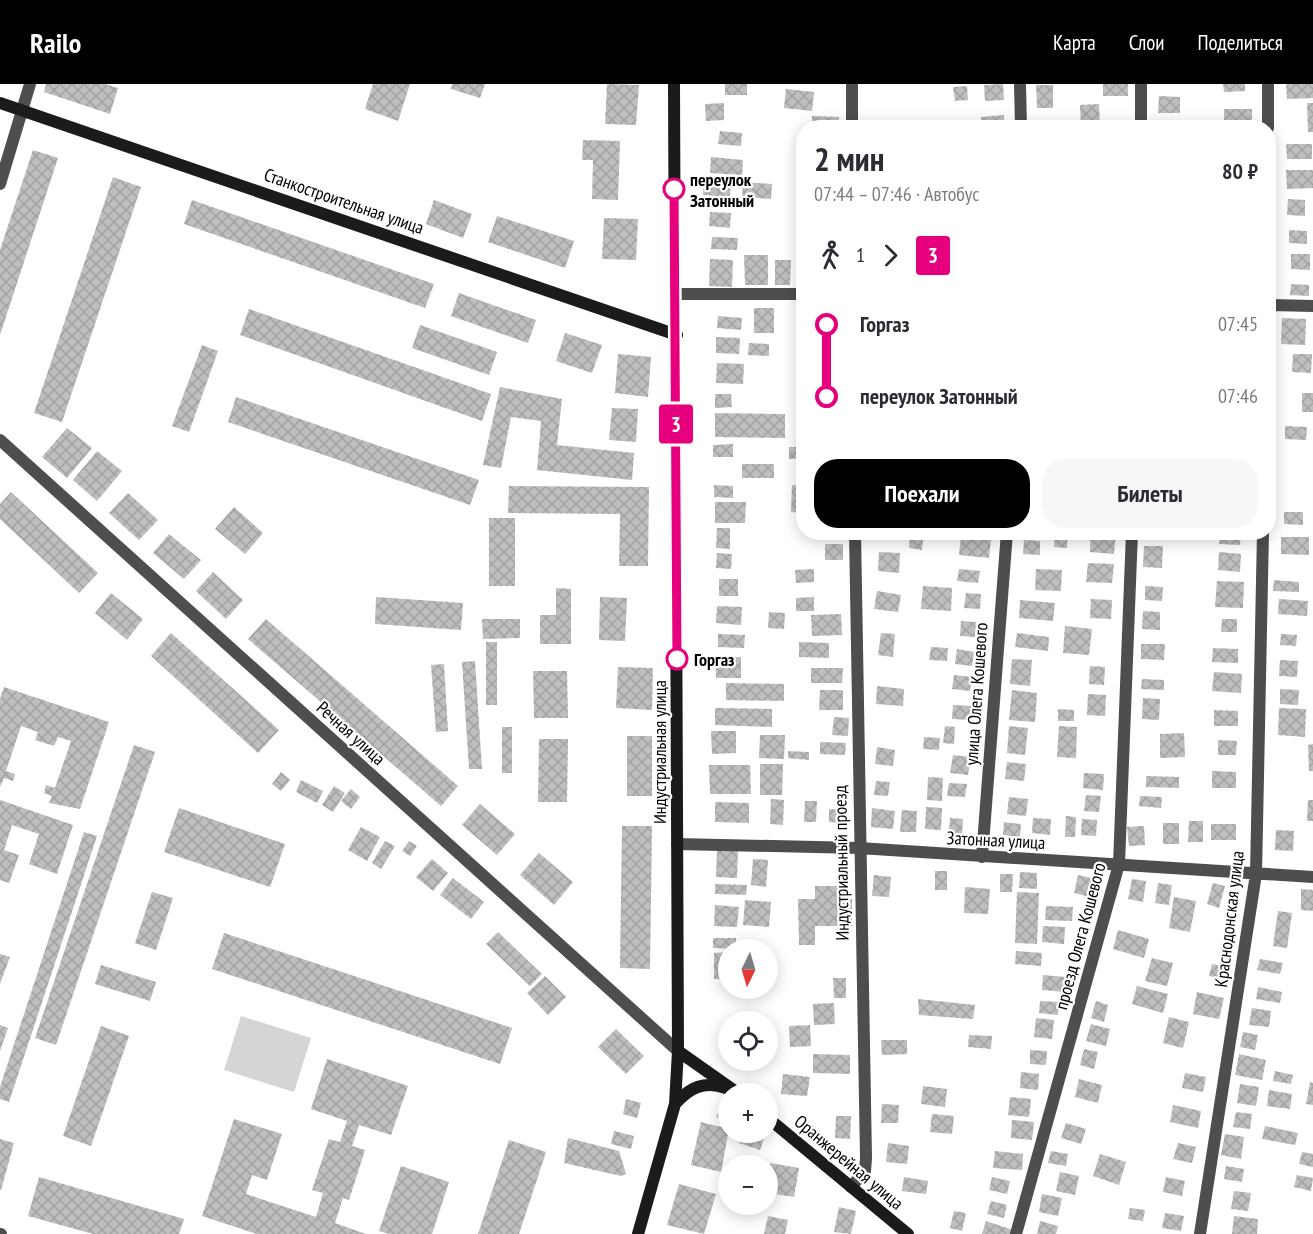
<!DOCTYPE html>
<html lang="ru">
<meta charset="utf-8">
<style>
body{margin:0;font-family:"PT Sans Narrow",sans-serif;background:#f7f7f7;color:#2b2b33;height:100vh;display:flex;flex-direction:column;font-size:22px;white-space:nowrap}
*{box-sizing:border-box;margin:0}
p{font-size:20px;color:#7c7c81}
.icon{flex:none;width:33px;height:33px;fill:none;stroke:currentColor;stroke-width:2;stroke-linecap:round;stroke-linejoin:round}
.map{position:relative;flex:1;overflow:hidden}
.side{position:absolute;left:796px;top:36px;width:480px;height:420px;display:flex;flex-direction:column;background:#fff;border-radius:24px;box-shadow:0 3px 15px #0003}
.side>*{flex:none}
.badge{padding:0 12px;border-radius:4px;font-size:21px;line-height:39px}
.needle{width:39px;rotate:185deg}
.fabs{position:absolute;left:718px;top:855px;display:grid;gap:12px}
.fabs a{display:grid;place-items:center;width:60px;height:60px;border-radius:50%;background:#fff;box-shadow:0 3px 15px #0003;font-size:30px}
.map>.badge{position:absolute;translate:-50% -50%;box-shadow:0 0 0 3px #fff}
.legs{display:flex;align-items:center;gap:9px;height:66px;padding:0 18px;font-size:20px}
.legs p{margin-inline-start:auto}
.summary{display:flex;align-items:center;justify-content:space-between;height:102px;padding:0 18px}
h1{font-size:33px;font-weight:700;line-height:45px}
.cta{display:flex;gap:12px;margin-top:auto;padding:12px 18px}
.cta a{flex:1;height:69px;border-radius:24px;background:#000;color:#fff;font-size:24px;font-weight:700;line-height:69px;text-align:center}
.cta a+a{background:#f7f7f7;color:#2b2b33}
ul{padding:0 18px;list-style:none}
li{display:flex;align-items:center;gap:21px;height:72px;font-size:22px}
li i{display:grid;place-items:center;width:9px;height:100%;margin:0 8px;background:currentColor}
li i::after{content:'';width:15px;height:15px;margin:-8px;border:4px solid;border-radius:50%;background:#fff}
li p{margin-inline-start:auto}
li:first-child i{background:linear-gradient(#0000 50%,currentColor 0)}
li:last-child i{background:linear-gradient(currentColor 50%,#0000 0)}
header{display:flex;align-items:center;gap:36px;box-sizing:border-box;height:84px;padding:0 30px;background:#000;color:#fff}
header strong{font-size:28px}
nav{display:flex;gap:33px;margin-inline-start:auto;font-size:21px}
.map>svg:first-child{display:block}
.pitch{fill:#d5d5d5}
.building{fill:url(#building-cross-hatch)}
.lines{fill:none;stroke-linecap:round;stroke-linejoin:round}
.street{stroke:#4e4e4e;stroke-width:12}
.secondary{stroke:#1b1b1b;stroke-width:12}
.line-1-casing{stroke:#fff;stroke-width:14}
.line-1{stroke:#e6007e;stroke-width:9}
.stop-1-dot{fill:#fff;stroke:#e6007e;stroke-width:3}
.labels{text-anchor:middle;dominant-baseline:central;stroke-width:4.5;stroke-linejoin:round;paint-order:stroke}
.stop-label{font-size:18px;font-weight:bold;fill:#000;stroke:#fff;text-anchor:start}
.street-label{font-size:18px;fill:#000;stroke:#fff}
</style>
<header>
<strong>Railo</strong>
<nav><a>Карта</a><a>Слои</a><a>Поделиться</a></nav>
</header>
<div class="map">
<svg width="1313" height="1150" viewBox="0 0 1313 1150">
<defs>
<pattern id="building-cross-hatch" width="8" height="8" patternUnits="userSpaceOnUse" patternTransform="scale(1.5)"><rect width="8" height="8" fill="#bebebe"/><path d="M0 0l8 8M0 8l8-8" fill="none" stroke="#a2a2a2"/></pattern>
</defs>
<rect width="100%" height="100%" fill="#fff"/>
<path class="pitch" d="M241 932 311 954 294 1008 224 986Z"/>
<path class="building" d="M46 0H105L118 4 110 30 44 8Z
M373 0H410L398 37 365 25Z
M452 0H485L480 14 451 5Z
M607 0 639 1 636 41 605 40Z
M725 0H747V11H725Z
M1003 0 1004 16 985 17 984 1Z
M1103 0H1128V12H1103Z
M1223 0H1245V7L1224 8Z
M1286 0H1313V14L1287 15Z
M1036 1H1053V24H1037Z
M967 2 968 16 955 17 953 3Z
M786 5 814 8 812 27 784 24Z
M1159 12 1180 13V29H1158Z
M724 19V36L706 37 705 20Z
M1307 19H1313V48H1308Z
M1099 20 1100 44H1081L1080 21Z
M1224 25H1252V39L1224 38Z
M1004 31V44H982L981 33Z
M812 32 839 33 838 44H812Z
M1153 36H1177L1178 44H1153Z
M902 38H935V44H902Z
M720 47 742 49 741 62 718 60Z
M583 56 620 57 618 116 592 115 593 76H582Z
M1286 60H1312V75H1287Z
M33 66 58 74 0 251V166Z
M711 73 743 76 742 91 710 89Z
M1286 86H1313V104L1287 105Z
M704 92 731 94 730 113 703 111Z
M113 93 141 103 62 338 34 329Z
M743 98 772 100 771 115 742 113Z
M1288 115 1305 116V132L1287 131Z
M192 116 434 200 425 224 184 140Z
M434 116 472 130 463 154 426 140Z
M710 128 731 129 730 144 709 142Z
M497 132 574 157 565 184 488 158Z
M604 134 638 135 636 176 602 175Z
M1289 146 1307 147V160L1289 159Z
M712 153 738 154 737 166 711 165Z
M1291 170H1310V186L1291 185Z
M744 171H768V201H745Z
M710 175 733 176 732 203 709 202Z
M775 176H791L790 201H775Z
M1291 200 1309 201V212L1290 211Z
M459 209 536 236 528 259 451 232Z
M754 224H774V249H754Z
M249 225 491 310 482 337 240 251Z
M718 232 742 234 741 246 717 244Z
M1282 234 1306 235 1305 261 1281 260Z
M420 241 497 268 489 291 412 264Z
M565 249 602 261 592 289 556 277Z
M716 253 740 254 739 270 716 269Z
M749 259 769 260V272L748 271Z
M202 261 218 267 189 348 172 342Z
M618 270 651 273 648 313 615 309Z
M1293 270H1312L1311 289 1292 288Z
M717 279 744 280 743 300 716 299Z
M500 303 562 315 557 361 634 369 632 396 537 386 541 337 511 333 501 384 483 381Z
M1302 309H1313V328H1302Z
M715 310H731L732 323 715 324Z
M236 313 479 396 470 421 228 338Z
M612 324 638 325 636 358 609 356Z
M715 329 785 330V354L715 353Z
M1285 342 1307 343 1306 356 1285 355Z
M67 344 92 364 67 394 42 373Z
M733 360V373H713V361Z
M789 363H804V374L789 375Z
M97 367 122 387 97 417 73 396Z
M742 380H774V394H742Z
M714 401 733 402V414L714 413Z
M792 401 804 402V429L791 428Z
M509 402 649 403 648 482H619L620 430 508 429Z
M11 408 98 489 79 509 0 435V420Z
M128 409 158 436 139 456 109 429Z
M715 418H746L745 439H715Z
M234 423 263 449 245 470 215 445Z
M1284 428H1303V441L1284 440Z
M489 434H515V502H489Z
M717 444H730V465L716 464Z
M910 448H924L922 466 909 464Z
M1055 448H1068L1067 464 1054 463Z
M1091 448H1116L1114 470 1090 468Z
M1220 448H1241L1240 461 1219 460Z
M169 450 201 476 184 495 153 469Z
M961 452 991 455 989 474 959 471Z
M1281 453H1309V471L1281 470Z
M1024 456 1040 457V471L1023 470Z
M825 460H843V476H825Z
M1144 462H1163L1162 484 1143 483Z
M879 468 900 469 899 489 878 487Z
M1219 468 1241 470 1240 488 1218 486Z
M717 469 732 470 731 485 716 484Z
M1088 479 1114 480 1112 499 1086 498Z
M814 485V498L796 499 795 486Z
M959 485 980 487 978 499 957 497Z
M1036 485 1062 486 1061 507 1035 506Z
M213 488 243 516 226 535 196 507Z
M719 495H738V512H719Z
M1274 496 1299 498V508L1273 507Z
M1217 497 1244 498 1243 524 1215 523Z
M923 502 952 504 951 527 921 525Z
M1145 502 1163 503 1162 517 1145 516Z
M556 504 571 505V560H540V531H556Z
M877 507 901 511 898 528 874 525Z
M111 509 143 535 127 556 95 529Z
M966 509 981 510 980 525 964 524Z
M376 513 463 519 461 546 375 540Z
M600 513 627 514 625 557 599 556Z
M814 513V527H796V514Z
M1091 515 1112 516 1111 535 1090 534Z
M1279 515 1308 517 1307 532 1278 530Z
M1020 516 1055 519 1053 537 1019 534Z
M717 522 742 523 741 541 716 539Z
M1143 527 1160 528V546L1142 545Z
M769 528 785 529 784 545 768 544Z
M841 530 842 551 812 552 811 531Z
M266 535 458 702 441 722 248 555Z
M482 535H520V554L483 555Z
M1222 535H1237V548H1221Z
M961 537 976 538 975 553 960 552Z
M1065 542 1092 545 1089 571 1063 569Z
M171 549 279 646 258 669 151 572Z
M881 549 895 550 893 573 878 571Z
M1017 549 1049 553 1048 567 1015 563Z
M718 550 745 551 744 564 718 563Z
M1281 550 1297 551 1296 562 1280 561Z
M486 558H497V621H486Z
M799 558 829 559V574L799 573Z
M1141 560H1165L1164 576 1141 575Z
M931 563 948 564 947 577 929 576Z
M1213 564 1238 565V579L1212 578Z
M957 565 974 568 972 582 955 580Z
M716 573H741V594H716Z
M1012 575 1032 576 1030 602 1010 600Z
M1280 576 1298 577 1297 593 1279 592Z
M475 577 482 685H469L462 578Z
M444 580 448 647 436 648 431 581Z
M1090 582 1105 583 1104 601 1089 600Z
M618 583 653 584 652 626 616 624Z
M811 584H843L842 599H811Z
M533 587H567L568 634H534Z
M1214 588 1242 590 1241 609 1212 607Z
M954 591 972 593 970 607 952 605Z
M1142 595 1164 596V606L1141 605Z
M726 599 784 600V617L726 616Z
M877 602 904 605 903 622 876 620Z
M4 603 109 638 80 725 49 719 52 712 44 709 46 701 55 704 71 657 58 653 54 662 35 656 38 648 21 642 6 687 15 690 13 697 4 694 0 703V615Z
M1280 605 1299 606 1298 621 1280 620Z
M820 606H843V626H819Z
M1012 606 1037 609 1035 638 1009 636Z
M1088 610 1106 611 1105 632 1087 631Z
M1143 614 1160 615 1159 636 1142 635Z
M953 621 971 622 970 636 952 635Z
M715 624 772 625V643L715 641Z
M1279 624 1306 625 1305 653 1278 651Z
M1058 625 1074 626V637H1058Z
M1214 626 1238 627V642H1214Z
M834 633 849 634 848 652 832 651Z
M945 642 955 643 954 660 943 659Z
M1009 642 1028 644 1025 671 1007 669Z
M1059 642 1077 643 1076 674 1057 673Z
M502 643H512V689H502Z
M711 647H736V669L712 670Z
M1184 649 1185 673 1160 674V650Z
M760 651H785L784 675 759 674Z
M627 652H652V712H627Z
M924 653 940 654 939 666 923 665Z
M539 655H568L567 718H538Z
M1218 656 1237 657 1236 671H1218Z
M820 658 846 659 845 671 820 670Z
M1313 660V687H1309L1308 661Z
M134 661 155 668 56 961 35 954Z
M877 663 895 666 893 682 875 680Z
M788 667 809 668V676L788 674Z
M953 671 971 673 968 691 950 689Z
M1007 678 1026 680 1024 697 1005 695Z
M760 680H783L782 711H760Z
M709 681H750L751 710H710Z
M1212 687 1236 688V704H1212Z
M281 688 290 696 281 707 272 700Z
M1084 689 1104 690 1103 706 1083 704Z
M1146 692 1179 693V704L1146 703Z
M928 693 943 694 942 717 927 716Z
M301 696 323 707 317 719 296 708Z
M876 697 890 698 888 712 874 711Z
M949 699 967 700 965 713 947 712Z
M334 702 345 709 333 728 322 721Z
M351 705 360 713 351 725 341 717Z
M1086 711 1101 712 1099 728 1084 727Z
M1140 712 1162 713 1161 724 1139 722Z
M1009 713 1028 715 1026 732 1007 730Z
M771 715 784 716 783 741 770 740Z
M0 716 73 741 57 790 29 780 39 750 12 741 4 766 19 771 9 799 0 796Z
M1308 716H1313V737H1307Z
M805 717H817L816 738H804Z
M715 718 749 719V739L715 738Z
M480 720 515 750 497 771 462 741Z
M926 723 942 724 941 746 925 745Z
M179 724 285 760 270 803 164 768Z
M872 724 895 727 893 745 871 743Z
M829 725 846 726V739L829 738Z
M902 726 917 727 916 748H900Z
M1066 732 1076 733 1075 753H1065Z
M950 734 963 735 962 750 949 749Z
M1033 734 1051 735 1050 751 1032 749Z
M1082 735 1097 736 1096 752 1081 751Z
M1189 737H1203V758H1188Z
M1004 738 1021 740 1020 753 1003 751Z
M1163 739H1179V760H1163Z
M1211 740H1236V756H1211Z
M622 742H652L650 885 620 884Z
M1144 742 1145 761 1129 762 1127 743Z
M361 743 380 753 367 777 348 766Z
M1276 746 1294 747 1293 767 1275 766Z
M84 748 97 752 9 1018 0 1015V1003Z
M385 757 395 762 381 785 372 779Z
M409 757 417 762 410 772 402 767Z
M717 765H738L737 794 716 793Z
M539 769 573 798 554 821 520 791Z
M432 775 448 789 433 807 416 793Z
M753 775 768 776 766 803 751 801Z
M935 787H947V806H935Z
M1020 788 1037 789V805L1019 804Z
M1000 790H1013L1012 808H1000Z
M874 791 891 793 889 813 872 812Z
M1078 791 1095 795 1090 813 1074 809Z
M453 794 484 818 471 835 440 811Z
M1132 795 1146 797 1143 818 1128 815Z
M1158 799 1172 801 1169 821 1155 819Z
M1213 799 1225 802 1219 824 1207 820Z
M715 800 747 801 746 811 715 810Z
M815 802H843V815H852V842H815V861H799L798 815H815Z
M965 803 990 805 988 830 964 829Z
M1301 805 1313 806V827L1301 826Z
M152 808 173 814 156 866 135 859Z
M1017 808 1039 809 1037 860 1015 859Z
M1174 813 1196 817 1190 848 1169 844Z
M745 816 771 818 769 843 743 841Z
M715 821 739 823 737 843 714 842Z
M1046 822 1073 823 1072 837 1045 836Z
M1278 827 1292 829 1287 864 1273 862Z
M1043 842 1065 843 1064 860 1042 858Z
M1118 846 1149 855 1144 874 1113 865Z
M498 848 542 890 530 902 486 860Z
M224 849 512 944 500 980 212 885Z
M713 854H736V865L713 864Z
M1016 867 1042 869 1041 882 1015 880Z
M729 868V895H714V869Z
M0 870 10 873 0 900Z
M1152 874 1173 879 1167 902 1145 897Z
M1260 875 1283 879 1280 890 1257 886Z
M1212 880 1226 883 1224 895 1209 892Z
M101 881 156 898 150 917 95 900Z
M1043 891 1066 893 1065 908 1042 906Z
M545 892 566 913 548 931 527 909Z
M833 894H846V914H834Z
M1137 902 1168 910 1163 929 1132 920Z
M1258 903 1282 908 1280 919 1256 915Z
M1197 908 1224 914 1219 935 1193 930Z
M918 915 975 921 973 935 919 931Z
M1040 917 1059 918 1058 931 1039 929Z
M1096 917 1108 921 1104 938 1091 934Z
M834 919 835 940 814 941 813 920Z
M1252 924 1271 927 1269 943 1249 941Z
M1169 933 1189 938 1183 964 1163 959Z
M1036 934 1054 936 1052 955 1034 953Z
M1091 940 1110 945 1106 962 1086 957Z
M0 941 8 944 0 967Z
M810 941 811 962 790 963 789 942Z
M101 942 129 952 91 1062 63 1052Z
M616 945 644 972 626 990 598 963Z
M1243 948 1258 951 1255 966 1240 963Z
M969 951 992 952 991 965 968 963Z
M881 956H907V970L882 971Z
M1084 965 1098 968 1094 985 1080 981Z
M1030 966 1047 967 1046 981 1030 980Z
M813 970 850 971V990L813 989Z
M1239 970 1266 976 1262 996 1235 991Z
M327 975 408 1002 391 1051 359 1041 352 1062 365 1066 349 1116 343 1114 335 1139 366 1150H257L202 1132 234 1035 282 1050 267 1096 252 1091 246 1110 316 1133 323 1109 312 1106 329 1055 340 1058 347 1037 311 1025Z
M1275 987 1293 991 1291 1000 1273 997Z
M1021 988 1039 990 1038 1006 1020 1004Z
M1185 989 1206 993 1203 1008 1182 1004Z
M783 990 810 993 807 1012 781 1010Z
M1079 995 1102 1001 1098 1019 1075 1013Z
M1310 998 1313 999V1021L1306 1020Z
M1240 1000 1259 1003 1256 1022 1237 1019Z
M923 1002 947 1005 945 1023 921 1020Z
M1269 1006 1292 1010 1290 1025 1267 1022Z
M1010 1013 1031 1015 1029 1033 1008 1031Z
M626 1015 641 1019 637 1034 623 1030Z
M882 1020 899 1021 898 1039H881Z
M725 1021 729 1024V1042L716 1032Z
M1173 1021 1201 1027 1198 1044 1170 1038Z
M1236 1028 1252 1030 1250 1045 1233 1043Z
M932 1030 954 1032 952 1050 930 1048Z
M836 1032H851L850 1055 835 1054Z
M1012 1036 1034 1038 1032 1056 1011 1054Z
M701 1038 729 1045 721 1088 691 1081Z
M1066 1039 1086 1045 1081 1060 1061 1054Z
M1265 1042 1298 1049 1295 1061 1262 1055Z
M614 1047 634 1052 631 1065 611 1060Z
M743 1048 764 1054 760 1066 739 1059Z
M1225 1050 1244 1053 1241 1075 1221 1071Z
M568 1054 619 1067 626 1090 621 1092 564 1079Z
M0 1055 14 1059 1 1106 0 1105Z
M509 1056 546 1068 519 1150H478Z
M888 1059 909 1062 907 1080 886 1078Z
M1178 1059 1196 1063 1192 1079 1173 1075Z
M995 1067 1023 1070 1022 1086 993 1084Z
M1051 1067 1068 1070 1066 1082 1048 1079Z
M1302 1068 1313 1070V1083L1299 1080Z
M1100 1070 1126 1078 1119 1101 1093 1092Z
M770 1079 799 1084 794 1113 768 1109Z
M401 1082 449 1098 432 1150H389L379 1147Z
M1226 1082 1244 1085 1242 1098 1224 1095Z
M1060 1088 1079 1092 1075 1111 1056 1107Z
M1297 1091 1313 1094 1311 1107 1294 1103Z
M39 1093 184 1135 179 1150H93L28 1132Z
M904 1093 928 1097 926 1110 902 1107Z
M992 1093 1010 1097 1007 1110 989 1106Z
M1166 1093 1185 1097 1182 1112 1163 1108Z
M679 1100 716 1110 704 1150 667 1141Z
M1234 1107 1251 1109 1248 1127 1231 1125Z
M1042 1110 1062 1114 1058 1132 1039 1128Z
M991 1117 1007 1121 1004 1134 987 1130Z
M839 1123 856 1127 851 1150 834 1148Z
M1130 1124 1145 1126 1143 1137 1128 1135Z
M954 1127 966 1129 962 1147 950 1144Z
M1165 1129 1184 1132 1181 1147 1162 1144Z
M768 1132 788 1136 785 1150H764Z
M1234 1132 1258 1135 1257 1150H1232Z
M986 1137 1013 1146 1011 1150H982Z
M1040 1137 1058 1142 1056 1150H1037Z"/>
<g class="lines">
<path class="street" d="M852 0V44
M1020 0 1021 44
M1141 44V0
M1268 44V0
M0 100 30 0
M676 210H804
M1269 221 1313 222
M0 356 678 967
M677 760 859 764 1313 793
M982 773 1007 448
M851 1103 865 1087 866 1074 855 448
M0 1150H1
M1016 1150 1119 780 1132 448
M1200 1150 1256 790 1263 448"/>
<path class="secondary" d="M0 19 677 251
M678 967 739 1010
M675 1020C689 1004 704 996 726 1004
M768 1034 908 1150
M638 1150 675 1020 678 967 674 0"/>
</g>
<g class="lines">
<g class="line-1-casing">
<path id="line-1" d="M674 105 677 575"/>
</g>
<use href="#line-1" class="line-1"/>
</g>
<g class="stop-1-dot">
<circle cx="674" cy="105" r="10"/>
<circle cx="677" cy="575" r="10"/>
</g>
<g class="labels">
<g class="stop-label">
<text x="690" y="95">переулок<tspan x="690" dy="21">Затонный</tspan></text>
<text x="694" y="575">Горгаз</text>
</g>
<g class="street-label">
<text transform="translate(344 117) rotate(19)">Станкостроительная улица</text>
<text transform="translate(976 610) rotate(-86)">улица Олега Кошевого</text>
<text transform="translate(351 649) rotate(42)">Речная улица</text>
<text transform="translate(659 668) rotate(-90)">Индустриальная улица</text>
<text transform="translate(996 756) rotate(3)">Затонная улица</text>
<text transform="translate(841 779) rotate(-91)">Индустриальный проезд</text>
<text transform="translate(1229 835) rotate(-83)">Краснодонская улица</text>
<text transform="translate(1080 852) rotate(-75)">проезд Олега Кошевого</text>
<text transform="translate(849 1078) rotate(40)">Оранжерейная улица</text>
</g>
</g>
</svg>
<div class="fabs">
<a><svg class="needle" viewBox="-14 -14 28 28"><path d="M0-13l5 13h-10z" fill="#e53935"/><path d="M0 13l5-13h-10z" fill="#7c7c81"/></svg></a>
<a><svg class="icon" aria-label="locate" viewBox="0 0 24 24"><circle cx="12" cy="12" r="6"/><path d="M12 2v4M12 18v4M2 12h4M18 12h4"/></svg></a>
<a>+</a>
<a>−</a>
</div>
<b class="badge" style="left:676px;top:340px;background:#e6007e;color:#fff">3</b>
<section class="side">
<div class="summary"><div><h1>2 мин</h1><p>07:44 – 07:46 · Автобус</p></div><b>80 ₽</b></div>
<div class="legs"><svg class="icon" aria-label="walk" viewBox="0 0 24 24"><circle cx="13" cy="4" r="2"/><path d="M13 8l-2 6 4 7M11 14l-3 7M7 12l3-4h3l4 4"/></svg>1<svg class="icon" aria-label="forward" viewBox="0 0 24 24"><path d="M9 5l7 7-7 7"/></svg><b class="badge" style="background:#e6007e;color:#fff">3</b></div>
<ul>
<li><i style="color:#e6007e"></i><b>Горгаз</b><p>07:45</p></li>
<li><i style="color:#e6007e"></i><b>переулок Затонный</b><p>07:46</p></li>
</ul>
<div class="cta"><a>Поехали</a><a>Билеты</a></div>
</section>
</div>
